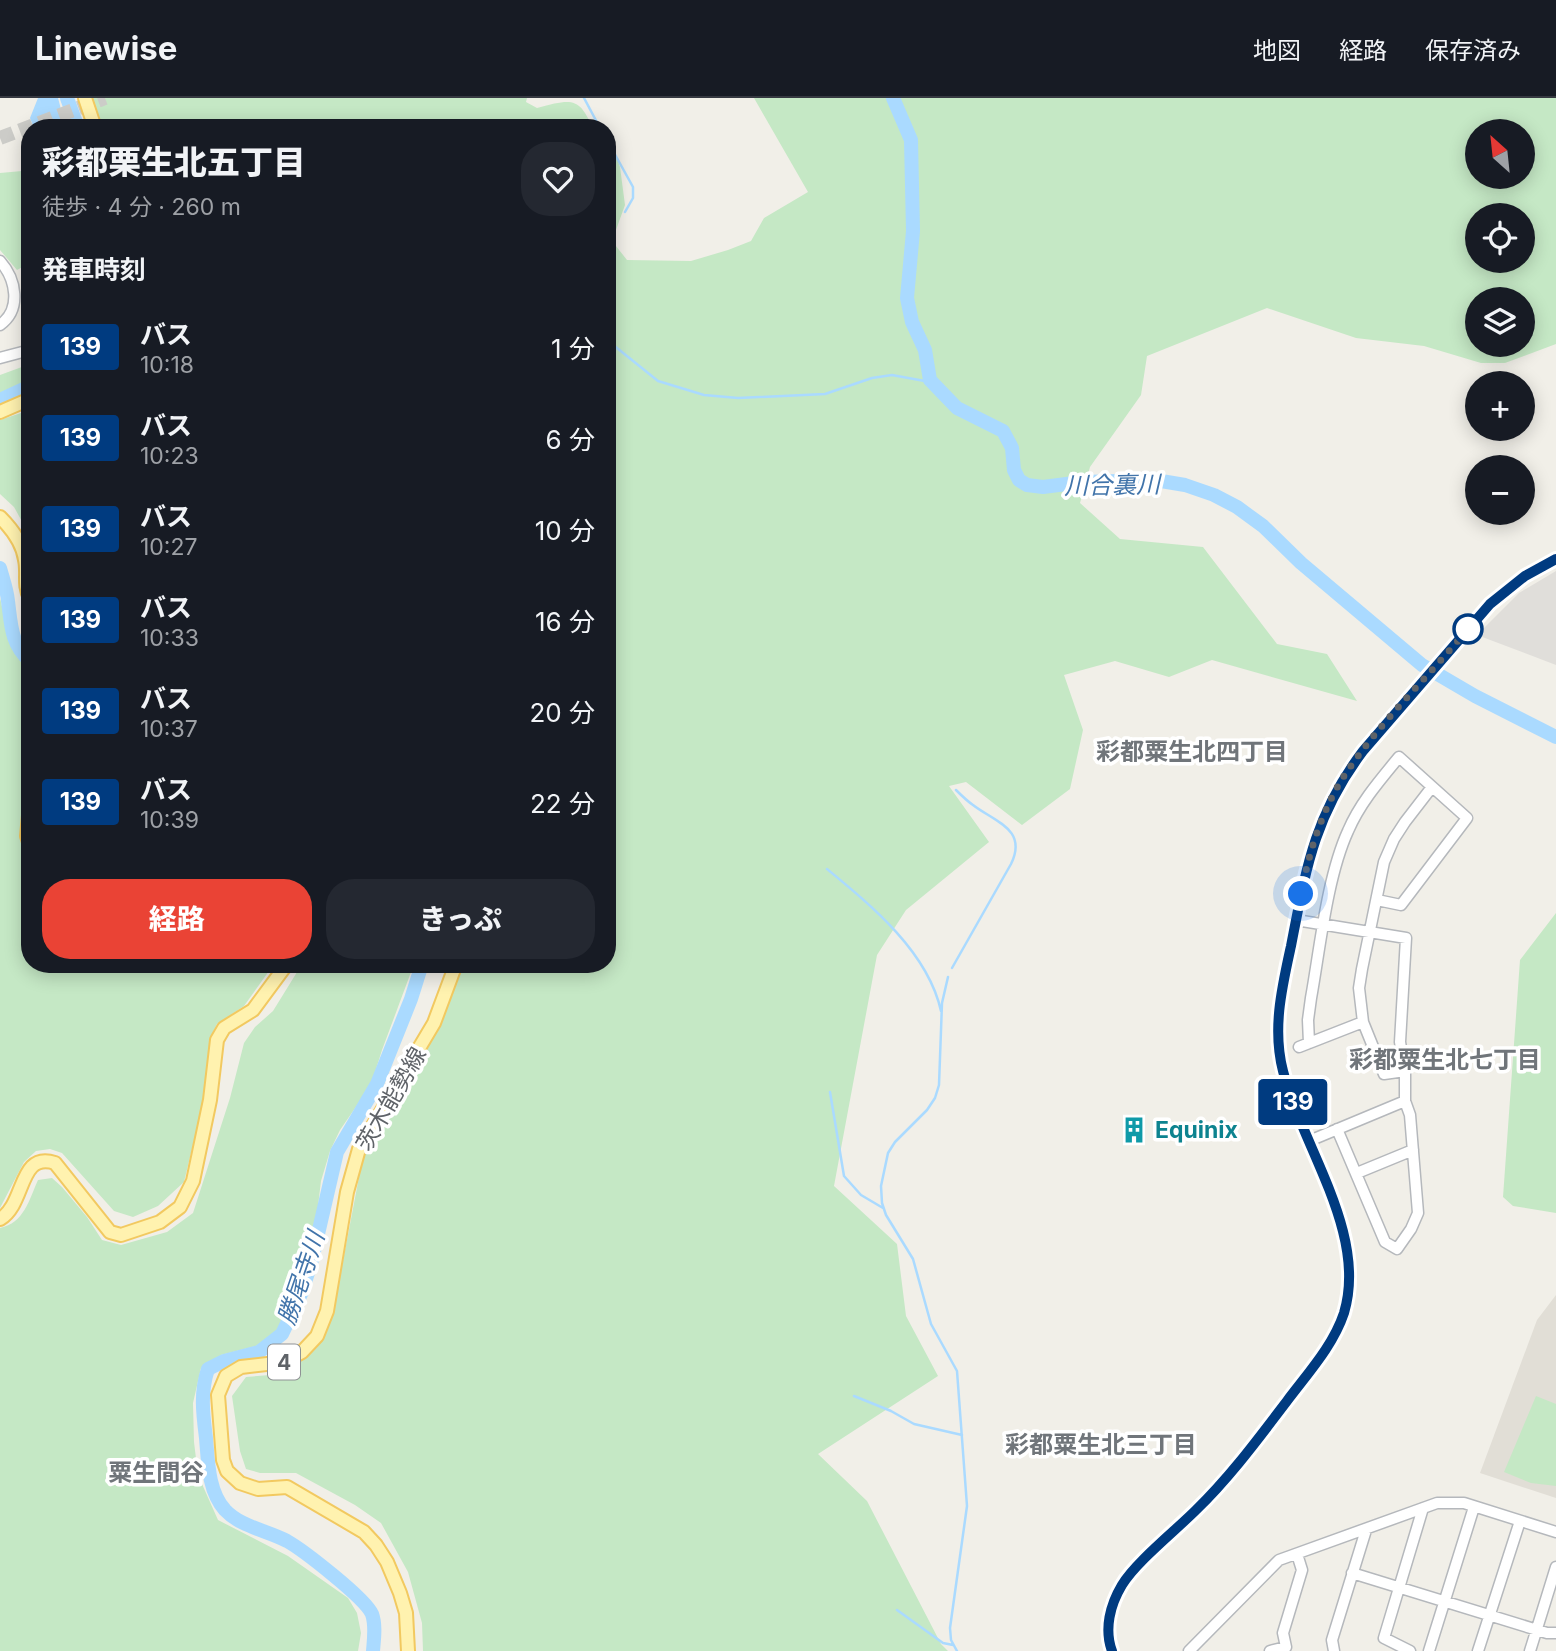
<!DOCTYPE html>
<html lang="ja">
<meta charset="utf-8">
<style>
body{margin:0;font-family:Inter,"Noto Sans JP",sans-serif;background:#242831;color:#f1f3f6;height:100vh;display:flex;flex-direction:column;font-size:26px;white-space:nowrap}
*{box-sizing:border-box;margin:0}
p{font-size:23px;color:#9ea1a6}
.icon{flex:none;width:38px;height:38px;fill:none;stroke:currentColor;stroke-width:2;stroke-linecap:round;stroke-linejoin:round}
.map{position:relative;flex:1;overflow:hidden}
.panel{position:absolute;left:21px;top:21px;width:595px;height:854px;display:flex;flex-direction:column;background:#171b24;border-radius:28px;box-shadow:0 4px 18px #0003}
.panel>*{flex:none}
.badge{padding:0 14px;border-radius:5px;font-size:24px;line-height:46px}
.needle{width:46px;rotate:333deg}
.buttons{position:absolute;left:1465px;top:21px;display:grid;gap:14px}
.buttons a{display:grid;place-items:center;width:70px;height:70px;border-radius:50%;background:#171b24;box-shadow:0 4px 18px #0003;font-size:35px}
.you{position:absolute;width:35px;height:35px;margin:-18px;border:5px solid #fff;border-radius:50%;background:#1a73e8;box-shadow:0 0 0 10px #1a73e833}
.map>.badge{position:absolute;translate:-50% -50%;box-shadow:0 0 0 4px #fff}
h2{padding:0 21px;font-size:26px;line-height:63px}
.round{display:grid;place-items:center;flex:none;width:74px;height:74px;border-radius:28px;background:#242831}
.head{display:flex;align-items:center;justify-content:space-between;height:119px;padding:0 21px}
h1{font-size:33px;font-weight:800;line-height:52px}
.button{display:flex;gap:14px;margin-top:auto;padding:14px 21px}
.button a{flex:1;height:80px;border-radius:28px;background:#ea4335;color:#fff;font-size:28px;font-weight:800;line-height:80px;text-align:center}
.button a+a{background:#242831;color:#f1f3f6}
ul{padding:0;list-style:none}
li{display:flex;align-items:center;gap:21px;height:91px;padding:0 21px}
li div{flex:1}
li b{display:block;font-size:26px}
li em{font-style:normal}
li .badge{min-width:77px;font-weight:700;text-align:center}
header{display:flex;align-items:center;gap:42px;box-sizing:border-box;height:98px;padding:0 35px;background:#171b24;border-bottom:2px solid #363941}
header strong{font-size:33px}
nav{display:flex;gap:38px;margin-inline-start:auto;font-size:24px}
.map>svg:first-child{display:block}
.industrial{fill:#e0deda}
.education{fill:#e1ded6}
.green{fill:#c5e8c5;fill-rule:evenodd}
.water{fill:#aadaff}
.lines{fill:none;stroke-linecap:round;stroke-linejoin:round}
.stream{stroke:#aadaff;stroke-width:2.5}
.river{stroke:#aadaff;stroke-width:14}
.highway-tunnel{stroke:#ccccc8;stroke-width:14;stroke-dasharray:14 7;stroke-linecap:butt}
.minor-casing{stroke:#b5b8bc;stroke-width:13}
.major-casing{stroke:#f2c960;stroke-width:16}
.minor{stroke:#fff;stroke-width:10}
.major{stroke:#fff2af;stroke-width:12}
.line-casing{stroke:#fff;stroke-width:16}
.line{stroke:#003b80;stroke-width:10}
.walk{stroke:#5f6368;stroke-width:7;stroke-dasharray:0 12.6}
.stop-dot{fill:#fff;stroke:#003b80;stroke-width:3.5}
.labels{text-anchor:middle;dominant-baseline:central;stroke-width:7;stroke-linejoin:round;paint-order:stroke}
.shield{fill:#fff;stroke:#8f9295;stroke-width:2}
.shield-label{font-size:21px;font-weight:bold;fill:#5f6368}
.street-label{font-size:23px;fill:#5f6368;stroke:#fff}
.culture-label{font-size:23px;font-weight:bold;fill:#0d838f;stroke:#fff;text-anchor:start}
.water-label{font-size:24px;font-style:italic;fill:#4174aa;stroke:#fff}
.neighbourhood-label{font-size:24px;font-weight:bold;fill:#70757a;stroke:#fff}
</style>
<header>
<strong>Linewise</strong>
<nav><a>地図</a><a>経路</a><a>保存済み</a></nav>
</header>
<div class="map">
<svg width="1556" height="1553" viewBox="0 0 1556 1553">
<rect width="100%" height="100%" fill="#f1efe8"/>
<path class="industrial" d="M1556 473V567L1477 537 1519 495Z"/>
<path class="education" d="M1556 1197V1400L1480 1375 1537 1222Z"/>
<path class="green" d="M89 0H527L526 4 537 10C574 0 579 0 593 30H101Z
M754 0H1556V246L1505 265H1481L1424 248 1356 240 1267 210 1147 258 1141 297 1090 369 1080 405 1120 441 1203 449 1277 546 1327 556 1357 603 1212 562 1169 579 1115 563 1064 577 1083 632 1070 691 1022 727 966 684 949 688 989 744 906 812 877 857 834 1088 897 1146 906 1218 938 1278 818 1356 867 1403 941 1546 948 1553H423L422 1525 408 1474 381 1425 355 1407 296 1375H260L246 1371 240 1353 232 1298 246 1279 270 1277 307 1259 323 1242 333 1215 364 1053 440 927 461 866H607V50L616 57 620 69 625 107 612 143 627 162 691 163 728 152 751 143 764 120 808 94ZM1477 33H1522V79H1477ZM1477 117H1522V163H1477ZM1477 201H1522V247H1477Z
M22 73 30 81V165L17 172 0 152V75Z
M30 266V284L0 297V277Z
M30 312V438L14 409 0 396V322Z
M0 500C7 527 7 553 30 572V674L25 683 21 740 30 760V866H274L244 908 217 926 210 940 203 1005 184 1084 158 1108 133 1119 114 1113 62 1055 50 1051 36 1053 24 1064 0 1110Z
M1556 815V1115L1513 1108 1503 1099 1520 862Z
M302 866H414L382 952 371 987 340 1032 330 1053 321 1083 317 1116 306 1165 278 1235 256 1248 221 1257 201 1270 193 1305 194 1344 198 1377 218 1422 288 1458 348 1500 357 1515 361 1535 358 1553H0V1130C24 1125 29 1102 38 1082L52 1080 62 1089 87 1119 102 1142 121 1147 167 1134 193 1115 230 1000 244 945 255 929 273 913Z
M1536 1298 1556 1306V1388L1531 1385 1504 1374Z"/>
<path class="water" d="M38 0H58L66 30H34L30 20Z"/>
<g class="lines">
<path class="stream" d="M584 0 600 30
M607 42 633 89V100L625 114
M607 148 613 138
M607 242 658 283 704 297 738 300 825 296 872 280 892 277 930 284
M827 771C872 808 928 854 941 913
M952 870 1011 766C1028 731 995 724 973 707 967 703 961 697 956 692
M948 879 942 905 939 987 935 1000 927 1012 895 1044 888 1055 881 1088 882 1105 886 1117 913 1161 931 1226 957 1273 967 1408 950 1530 951 1542 957 1553
M830 994 844 1078 861 1097 883 1110
M854 1298 891 1313 914 1326 962 1337
M897 1512 943 1545 953 1547"/>
<path class="river" d="M67 0 78 30
M893 0 911 42 913 133 907 200 912 224 925 252 930 282 957 310 1003 333 1012 350 1014 372 1019 382 1027 387 1043 389 1082 384 1155 382 1185 387 1214 397 1237 409 1263 428 1301 465 1422 567 1475 598 1556 639
M0 302 30 288
M0 470C3 481 7 492 8 503 11 526 11 547 30 563
M373 1553C374 1541 376 1527 372 1516 365 1500 303 1452 287 1443 266 1432 241 1429 225 1412 208 1393 208 1363 206 1340 203 1316 200 1295 208 1271L224 1263 259 1254 282 1236 302 1194 312 1162 337 1054 377 986 411 901 422 866"/>
<path class="highway-tunnel" d="M0 40 105 0"/>
<g class="minor-casing">
<path id="minor" d="M0 163C16 181 22 211 0 227
M0 260 30 252
M1296 822 1406 840 1400 944 1405 973V1003L1410 1017 1418 1115 1411 1131 1397 1151 1385 1144 1337 1031
M1309 945 1308 922 1311 900C1320 850 1327 779 1348 733 1360 705 1380 682 1399 659L1467 720 1401 807 1377 802
M1299 949 1363 924
M1405 973 1384 976 1363 924 1359 890 1362 871 1384 764 1394 741 1405 724 1432 689
M1309 1043 1405 1003
M1357 1075 1413 1052
M1352 1475 1547 1535H1556
M1112 1553C1104 1531 1110 1507 1122 1487 1137 1464 1171 1436 1192 1416 1227 1381 1257 1342 1287 1303 1308 1275 1333 1248 1344 1215 1368 1135 1302 1049 1283 973 1273 933 1282 893 1290 853 1304 776 1314 717 1363 653L1490 506 1525 478 1556 461
M1189 1553 1279 1462 1437 1405H1464L1556 1434
M1270 1553 1286 1549 1283 1535 1302 1472 1297 1456
M1334 1553 1332 1542 1366 1432
M1410 1553 1384 1540 1423 1410
M1429 1553 1474 1409
M1478 1553 1520 1423
M1530 1553 1556 1469"/>
</g>
<g class="major-casing">
<path id="major" d="M85 0 95 30
M0 314 30 301
M0 419C11 430 23 446 25 462 28 475 23 487 30 500
M30 707 27 738 30 747
M0 1121C26 1106 18 1053 55 1065L110 1134 121 1137 160 1124 180 1109 193 1083 210 1002 217 942 224 930 253 912 287 866
M408 1553 406 1515 400 1495 387 1464 376 1447 364 1434 287 1389 258 1391 240 1385 227 1373 223 1362 218 1297 226 1278 241 1269 284 1264 302 1254 317 1238 327 1213 347 1094 359 1051 434 925 456 866"/>
</g>
<use href="#minor" class="minor"/>
<use href="#major" class="major"/>
</g>
<g class="lines">
<g class="line-casing">
<path id="line" d="M1112 1553C1104 1531 1110 1507 1122 1487 1136 1464 1175 1433 1196 1412 1230 1379 1258 1341 1287 1303 1308 1275 1333 1248 1344 1215 1368 1135 1302 1049 1283 973 1272 931 1282 889 1291 848 1306 771 1314 718 1363 653L1490 506 1525 478 1556 461"/>
</g>
<use href="#line" class="line"/>
<path class="walk" d="M1301 796C1309 754 1322 711 1346 675 1380 624 1429 578 1468 531"/>
</g>
<defs>
<g id="building-bare" transform="scale(2.1)"><path d="M-4-6H4V6H1V3H-1V6H-4ZM-2.5-4.3h1.7v1.8h-1.7ZM.8-4.3h1.7v1.8H.8ZM-2.5-1h1.7V.8h-1.7ZM.8-1h1.7V.8H.8Z" fill="#0f9aa8" stroke="#fff" stroke-width="2.5" paint-order="stroke"/></g>
</defs>
<g fill-rule="evenodd">
<use href="#building-bare" x="1134" y="1032"/>
</g>
<circle class="stop-dot" cx="1468" cy="531" r="14"/>
<g class="labels">
<rect class="shield" x="268" y="1246.5" width="32" height="35" rx="5"/>
<g class="shield-label">
<text x="284" y="1264">4</text>
</g>
<g class="street-label">
<text transform="translate(391 1001) rotate(-60)">茨木能勢線</text>
</g>
<g class="culture-label">
<text x="1155" y="1032">Equinix</text>
</g>
<g class="water-label">
<text transform="translate(1112 387) rotate(-1)">川合裏川</text>
<text transform="translate(301 1180) rotate(-71)">勝尾寺川</text>
</g>
<g class="neighbourhood-label">
<text x="1192" y="653">彩都粟生北四丁目</text>
<text x="1445" y="961">彩都粟生北七丁目</text>
<text x="1101" y="1346">彩都粟生北三丁目</text>
<text x="156" y="1374">粟生間谷</text>
</g>
</g>
</svg>
<div class="buttons">
<a><svg class="needle" viewBox="-14 -14 28 28"><path d="M0-13l5 13h-10z" fill="#e53935"/><path d="M0 13l5-13h-10z" fill="#9ea1a6"/></svg></a>
<a><svg class="icon" aria-label="locate" viewBox="0 0 24 24"><circle cx="12" cy="12" r="6"/><path d="M12 2v4M12 18v4M2 12h4M18 12h4"/></svg></a>
<a><svg class="icon" aria-label="layers" viewBox="0 0 24 24"><path d="M12 4l9 5-9 5-9-5zM3 14l9 5 9-5"/></svg></a>
<a>+</a>
<a>−</a>
</div>
<div class="you" style="left:1301px;top:796px"></div>
<b class="badge" style="left:1293px;top:1004px;background:#003b80;color:#fff">139</b>
<section class="panel">
<div class="head"><div><h1>彩都栗生北五丁目</h1><p>徒歩 · 4 分 · 260 m</p></div><a class="round"><svg class="icon" aria-label="heart" viewBox="0 0 24 24"><path d="M12 20l-8-8c-3-5 5-10 8-4 3-6 11-1 8 4z"/></svg></a></div>
<h2>発車時刻</h2>
<ul>
<li><span class="badge" style="background:#003b80;color:#fff">139</span><div><b>バス</b><p>10:18</p></div><em>1 分</em></li>
<li><span class="badge" style="background:#003b80;color:#fff">139</span><div><b>バス</b><p>10:23</p></div><em>6 分</em></li>
<li><span class="badge" style="background:#003b80;color:#fff">139</span><div><b>バス</b><p>10:27</p></div><em>10 分</em></li>
<li><span class="badge" style="background:#003b80;color:#fff">139</span><div><b>バス</b><p>10:33</p></div><em>16 分</em></li>
<li><span class="badge" style="background:#003b80;color:#fff">139</span><div><b>バス</b><p>10:37</p></div><em>20 分</em></li>
<li><span class="badge" style="background:#003b80;color:#fff">139</span><div><b>バス</b><p>10:39</p></div><em>22 分</em></li>
</ul>
<div class="button"><a>経路</a><a>きっぷ</a></div>
</section>
</div>
